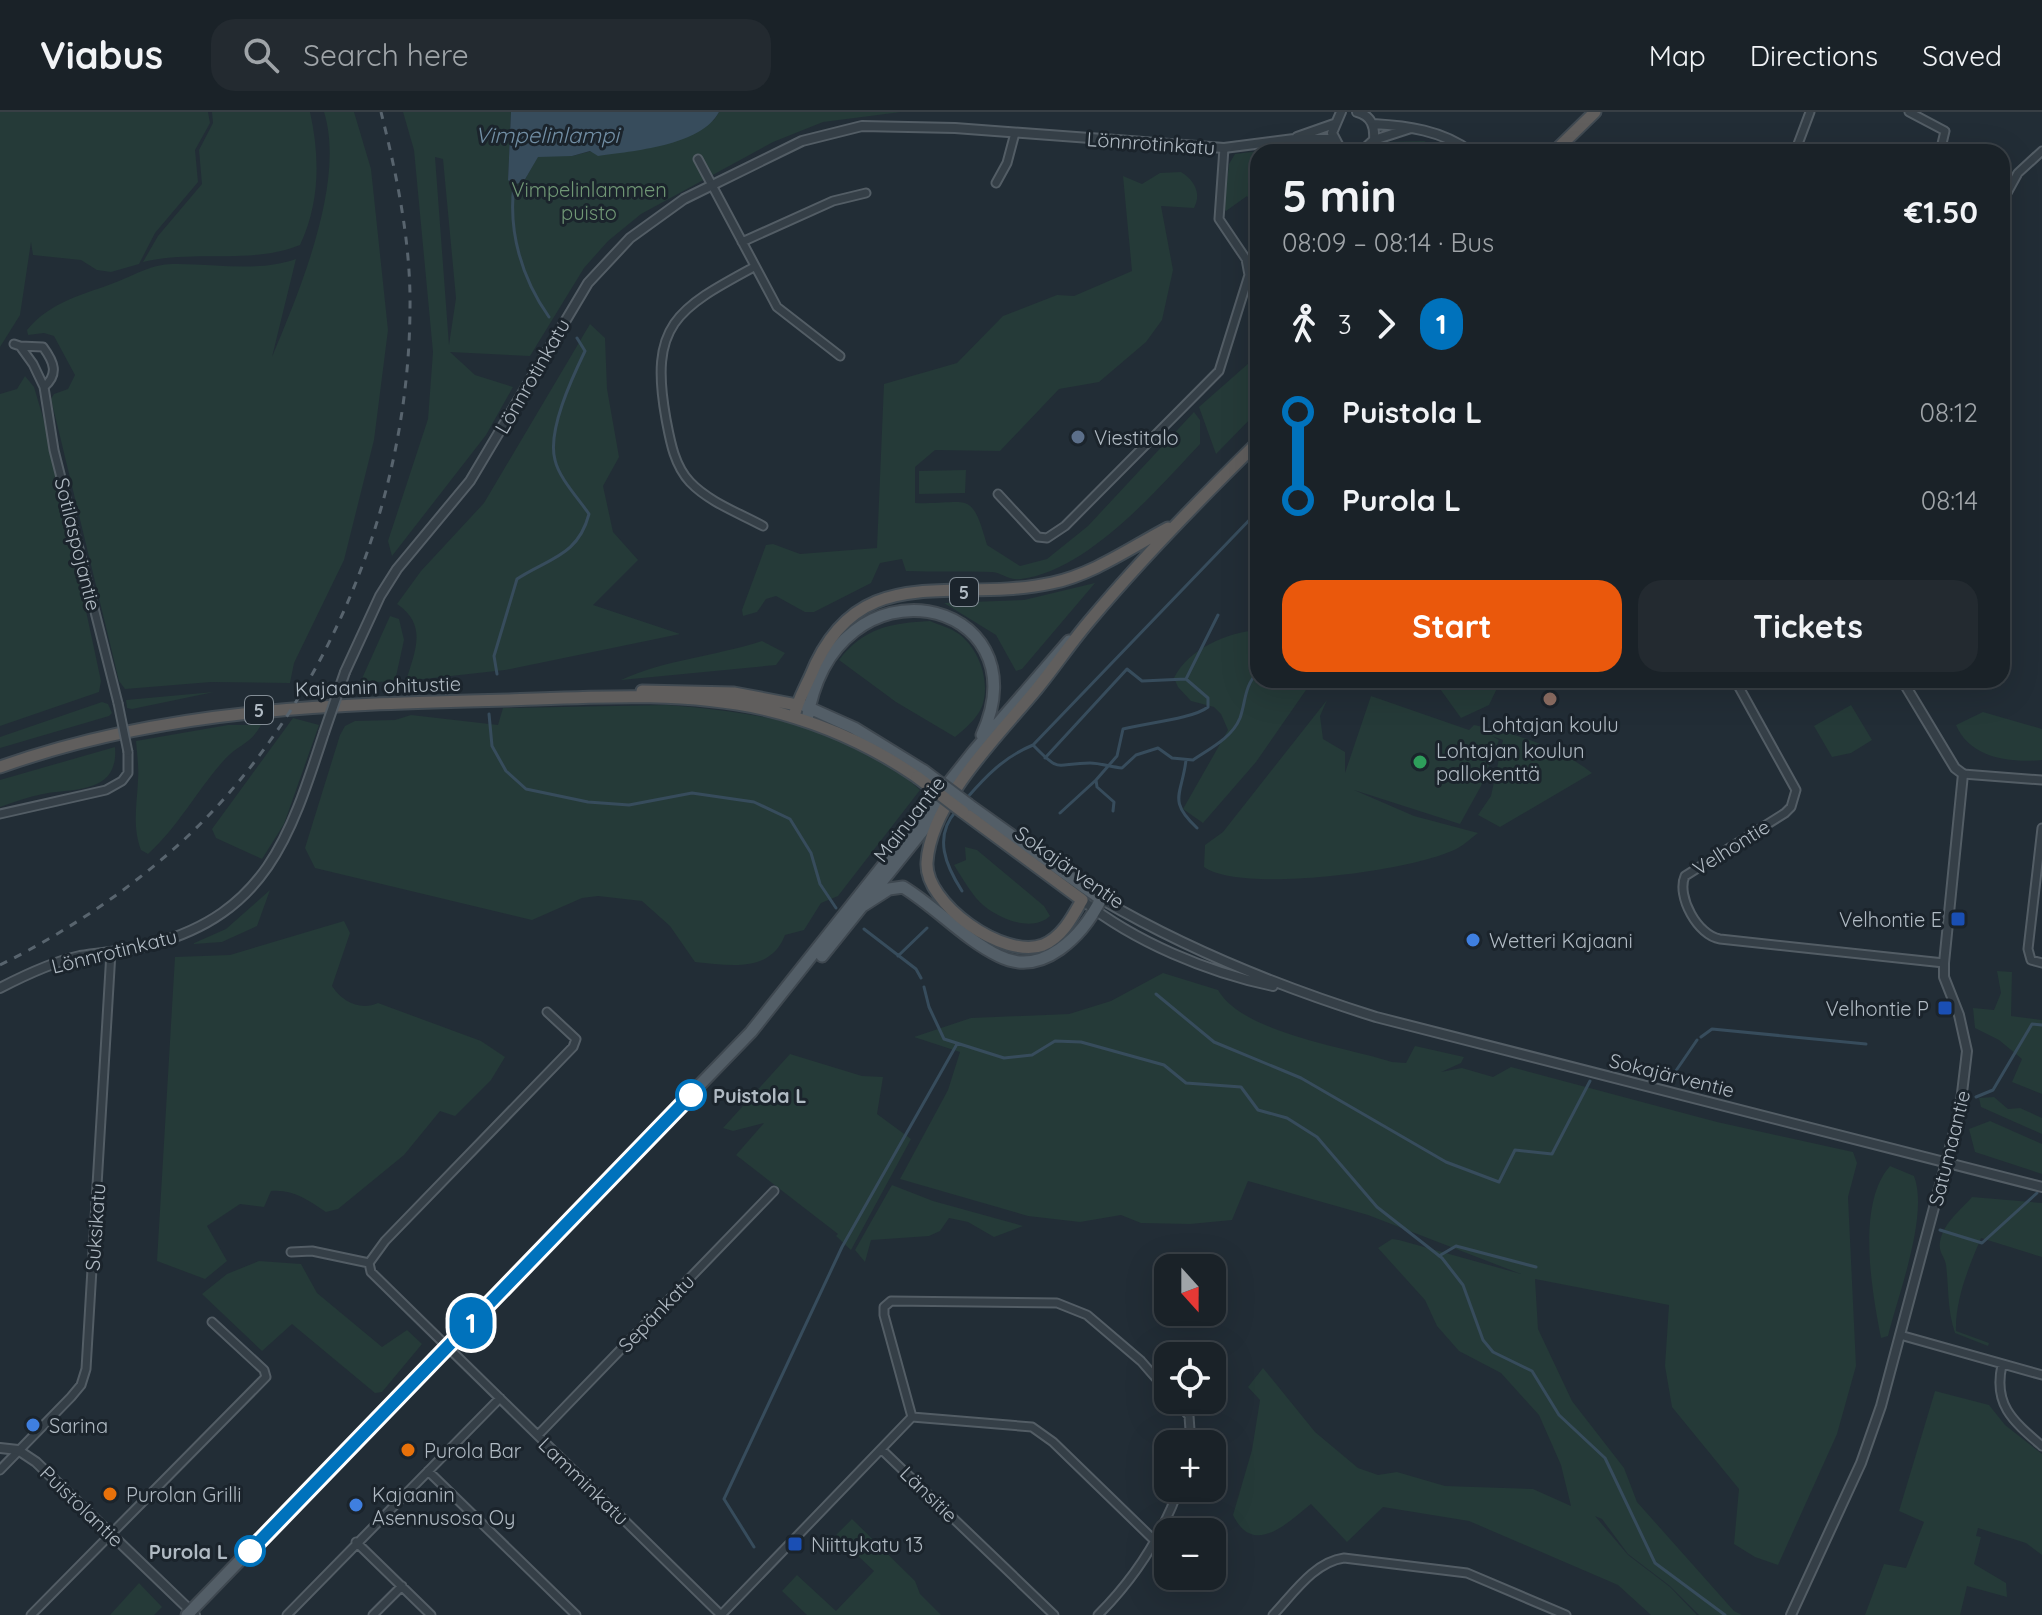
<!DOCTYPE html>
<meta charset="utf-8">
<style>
body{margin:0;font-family:Quicksand,sans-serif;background:#232a30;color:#f1f3f6;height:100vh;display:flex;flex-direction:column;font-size:30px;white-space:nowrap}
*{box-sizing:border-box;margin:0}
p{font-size:26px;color:#9fa4a8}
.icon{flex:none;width:44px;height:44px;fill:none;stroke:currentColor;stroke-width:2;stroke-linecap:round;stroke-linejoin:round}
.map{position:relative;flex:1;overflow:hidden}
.side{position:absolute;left:1250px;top:32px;width:760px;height:544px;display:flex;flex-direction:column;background:#1a2228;border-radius:24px;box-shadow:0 8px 32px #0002,0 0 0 2px #383f45}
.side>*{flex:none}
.badge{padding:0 16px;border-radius:26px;font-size:28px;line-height:52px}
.needle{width:52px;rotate:159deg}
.fabs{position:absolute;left:1154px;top:1142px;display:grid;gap:16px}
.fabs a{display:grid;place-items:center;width:72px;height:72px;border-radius:16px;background:#1a2228;box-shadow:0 8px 32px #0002,0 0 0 2px #383f45;font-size:40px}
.map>.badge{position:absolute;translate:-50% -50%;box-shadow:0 0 0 4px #fff}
.legs{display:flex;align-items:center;gap:12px;height:88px;padding:0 32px;font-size:26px}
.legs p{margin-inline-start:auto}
.head{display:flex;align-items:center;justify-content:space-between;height:136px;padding:0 32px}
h1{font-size:44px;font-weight:700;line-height:60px}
.button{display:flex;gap:16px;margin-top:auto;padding:16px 32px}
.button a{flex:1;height:92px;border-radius:24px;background:#ea580c;color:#fff;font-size:32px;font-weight:700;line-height:92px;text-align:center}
.button a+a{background:#232a30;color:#f1f3f6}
ul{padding:0 32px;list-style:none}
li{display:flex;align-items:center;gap:28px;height:88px;font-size:30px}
li i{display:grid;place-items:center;width:12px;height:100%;margin:0 10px;background:currentColor}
li i::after{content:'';width:20px;height:20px;margin:-10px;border:6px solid;border-radius:50%;background:#1a2228}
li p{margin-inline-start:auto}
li:first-child i{background:linear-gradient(#0000 50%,currentColor 0)}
li:last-child i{background:linear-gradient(currentColor 50%,#0000 0)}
header{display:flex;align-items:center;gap:48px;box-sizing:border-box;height:112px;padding:0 40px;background:#1a2228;border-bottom:2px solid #383f45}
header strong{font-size:38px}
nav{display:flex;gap:44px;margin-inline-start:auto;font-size:28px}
.search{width:560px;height:72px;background:#232a30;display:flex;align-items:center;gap:20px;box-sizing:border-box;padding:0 28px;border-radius:24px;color:#9fa4a8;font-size:30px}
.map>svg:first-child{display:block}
.green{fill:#253a38;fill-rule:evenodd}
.water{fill:#374c5c}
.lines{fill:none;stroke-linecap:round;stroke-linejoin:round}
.stream{stroke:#374c5c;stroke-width:3}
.minor-casing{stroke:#535d65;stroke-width:11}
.tertiary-casing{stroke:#535d65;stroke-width:12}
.primary-casing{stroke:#3f4850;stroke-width:15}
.trunk-casing{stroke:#404a52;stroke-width:15}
.minor{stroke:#353f47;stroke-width:7}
.tertiary{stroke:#353f47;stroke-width:8}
.primary{stroke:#535e67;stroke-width:11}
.trunk{stroke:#605e5d;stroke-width:11}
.rail{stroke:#58646e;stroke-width:3;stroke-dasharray:8 8;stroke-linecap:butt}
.minor-bridge-casing{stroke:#535d65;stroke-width:11;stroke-linecap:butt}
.tertiary-bridge-casing{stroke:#535d65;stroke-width:12;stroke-linecap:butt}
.primary-bridge-casing{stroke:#3f4850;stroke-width:15;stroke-linecap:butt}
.trunk-bridge-casing{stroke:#404a52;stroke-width:15;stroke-linecap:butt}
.minor-bridge{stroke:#353f47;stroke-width:7}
.tertiary-bridge{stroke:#353f47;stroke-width:8}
.primary-bridge{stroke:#535e67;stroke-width:11}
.trunk-bridge{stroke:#605e5d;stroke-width:11}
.line-1-casing{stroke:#fff;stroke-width:18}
.line-1{stroke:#0072bc;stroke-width:12}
.service-dot{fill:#5c6f8a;stroke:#1b242c;stroke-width:3}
.education-dot{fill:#8d6e63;stroke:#1b242c;stroke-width:3}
.leisure-dot{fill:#2e9e5b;stroke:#1b242c;stroke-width:3}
.transit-dot{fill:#1a4fb4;stroke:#1b242c;stroke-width:3}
.shop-dot{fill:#3f7fe0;stroke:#1b242c;stroke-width:3}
.stop-1-dot{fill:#fff;stroke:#0072bc;stroke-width:4}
.food-dot{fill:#e8710a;stroke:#1b242c;stroke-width:3}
.labels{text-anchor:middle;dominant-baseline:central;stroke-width:6;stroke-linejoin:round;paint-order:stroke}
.shield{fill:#1b242c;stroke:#838d96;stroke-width:2}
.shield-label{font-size:18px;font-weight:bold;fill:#b0bac3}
.street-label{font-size:20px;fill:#b0bac3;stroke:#1b242c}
.park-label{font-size:20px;fill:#709775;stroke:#1b242c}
.poi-label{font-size:20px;fill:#b0bac3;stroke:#1b242c;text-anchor:start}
.stop-label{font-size:20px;font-weight:bold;fill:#b0bac3;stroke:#1b242c;text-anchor:start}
.water-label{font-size:22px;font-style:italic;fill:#728fa5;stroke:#1b242c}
</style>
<header>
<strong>Viabus</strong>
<div class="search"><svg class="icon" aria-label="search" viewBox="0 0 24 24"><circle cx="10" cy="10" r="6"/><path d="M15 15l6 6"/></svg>Search here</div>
<nav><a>Map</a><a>Directions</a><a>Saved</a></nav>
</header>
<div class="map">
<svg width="2042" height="1503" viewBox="0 0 2042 1503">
<rect width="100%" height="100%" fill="#222d36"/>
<path class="green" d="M0 0H208L210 11 195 38 198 70 155 121 139 152 111 160 97 158 81 148 33 143 31 130 20 203 0 235Z
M212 0H310C320 45 320 91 300 133 251 153 195 137 143 150L158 124 202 72 199 38 213 11Z
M324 0H354L371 57 388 218 374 328 344 448 294 551 290 571 211 570 125 577 119 569 51 287 54 282 68 277 75 263 54 224 44 221 28 223 27 218C52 188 84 183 119 169 136 162 153 152 172 152 213 151 257 161 296 147L272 245C299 180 346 70 324 0Z
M403 0H511L508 68 524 69 538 44H572L714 8 719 0H901L823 10 773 30 641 102 608 129 584 156 530 244 450 240 475 263 513 275 486 323 392 444 388 429 428 307 433 240 414 38ZM435 45 443 47 456 186 449 233Z
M1424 29 1447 40H1369L1385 30Z
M1319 32 1334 40H1258V98L1247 84 1226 99 1224 97 1229 52 1235 42Z
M1181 60C1194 68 1202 81 1194 96L1161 94 1173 158 1162 208 1146 230 1099 270 1059 277 1000 339 935 338 915 355V391C969 393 971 376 987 433L1020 454 1047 447 1088 414 1194 300 1200 308V332C1156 379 1087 459 1021 467 1009 469 1003 461 992 460 963 459 934 460 906 459L902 447 880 451 871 471 814 500H805L776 484 766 487 757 500 743 504 742 498 766 433 773 432 800 442 877 436 884 272 957 251 1003 204 1057 183 1074 184 1132 159 1123 64 1142 72 1160 61Z
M590 212 605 226 607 277 619 345 603 374 613 420 638 448 593 493 680 522 505 558 406 569C415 539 428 513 397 492L421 459 484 391Z
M1258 243V299L1216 342 1199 295Z
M25 264 34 275 49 326 101 569 99 580 0 614V282L17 277Z
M966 358 965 381 919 382V359Z
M1095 471 1022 557 1016 559 996 523 944 491 1024 488Z
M390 504 399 507 404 528 395 569 360 571Z
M930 509C939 513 951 516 959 522 978 536 990 567 983 591 980 604 965 617 955 625L896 590 839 548C863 516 891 511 930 509Z
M1258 518V568H1318L1306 578 1256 650 1203 711 1183 697 1228 618 1221 602 1214 595 1191 589 1178 575 1174 566C1188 537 1228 520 1258 518Z
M762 529 785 541 776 553 621 568C664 548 716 544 762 529Z
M1440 568H1462L1464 576 1478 568H1501L1489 593 1461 606 1438 574Z
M214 580 132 597 127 596 126 588Z
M1371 584 1469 618 1474 613C1515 621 1559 635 1592 661L1500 715 1478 703 1491 684 1503 628 1492 624 1499 628 1481 674 1460 712 1354 678 1414 704 1478 721C1471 726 1465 732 1458 736 1416 759 1241 782 1204 755L1205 733 1223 720 1327 588 1320 604 1323 627 1345 640V661Z
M102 590 108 592 112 601 109 604 0 636V625Z
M667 593C758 600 851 614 920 678L838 784 821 791 804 818 785 823C770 862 729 853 695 850L670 814 642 789 598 784 582 786 532 808 315 756 305 736 340 623 345 614 355 609 395 608 411 603 498 613 503 596Z
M1851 593 1872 628 1851 641 1832 645 1814 614Z
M1983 600 2042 617V648C2009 651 1970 646 1956 613Z
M293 606 319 613 284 712 262 747 216 726 212 717Z
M228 613H261C250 633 239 632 225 647 197 678 179 714 148 742L141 738C132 714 137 693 138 668 139 656 137 641 136 629Z
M115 635C119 682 74 676 43 682 28 685 14 690 0 695V668Z
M965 735 977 738 1044 794 1050 804C1031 822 992 805 976 786 968 776 961 764 954 753L966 748Z
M270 778 257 814 222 830 192 832 226 817Z
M344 809 350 821 332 874C342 890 361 899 378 891L481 929 505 945 491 968 455 1004 440 999 404 1043 338 1097 326 1100C308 1088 293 1077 271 1079L264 1095 240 1092 207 1114 227 1149 205 1167 157 1149 175 845 230 843Z
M1997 859 2012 860 2011 904 2042 908V982L2012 970 2022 947 1999 928 1975 916 1973 896 1994 898 2001 881Z
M1163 861 1218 878C1243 921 1345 935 1392 950L1406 951 1415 934 1464 945 1461 951 1441 960 1462 956 1493 965 1511 955 1717 1010 1853 1040 1857 1051 1848 1085 1856 1254 1837 1322 1778 1453 1755 1445 1734 1432 1739 1377 1672 1295 1665 1254 1669 1193 1535 1167 1538 1217 1572 1289 1624 1356 1637 1390 1734 1499 1742 1503H1699L1670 1474 1628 1442 1602 1407 1595 1404 1628 1443 1670 1475 1697 1503H1651L1618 1473 1469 1409 1383 1395 1347 1430 1311 1392C1288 1410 1254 1446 1233 1403L1252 1338 1260 1288 1248 1275 1263 1256 1315 1320 1358 1356 1378 1363 1397 1360 1445 1374 1533 1377 1571 1394 1561 1353 1539 1303 1501 1261 1459 1239 1437 1214 1425 1188 1378 1136 1392 1127 1399 1128 1521 1162 1368 1103 1248 1069 1232 1108 1190 1112 1141 1111 1121 1103 1080 1110 1028 1104 900 1067 948 978 960 940 914 925 971 906 1069 902 1111 889Z
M790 942 862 964 883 965 877 1002 911 1027 851 1138 836 1124 838 1122 736 1043 764 1011 733 1019 723 1016Z
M1994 985 2008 997 2020 996 2042 1006V1022L1981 995 1979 986Z
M1990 1009 2042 1032V1062L1975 1040 1969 1017Z
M1890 1054 1914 1064C1929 1103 1898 1183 1888 1224L1881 1226C1872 1180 1856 1092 1890 1054Z
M892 1073 933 1089 1023 1114 994 1125 968 1110 949 1106 940 1119 929 1124 871 1128 865 1150 855 1138Z
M1972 1085 2042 1091V1145L1981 1126C1969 1154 1955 1188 1956 1219L1989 1231 1988 1234 1955 1221C1947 1197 1949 1177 1946 1153 1945 1145 1938 1140 1940 1130 1943 1111 1961 1098 1972 1085Z
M259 1149 301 1152 317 1181 382 1235 407 1218 422 1232 382 1280 375 1281 292 1212 262 1239 202 1182 227 1162Z
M1935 1279 1989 1293 2005 1313 2042 1342V1443L2026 1431 1978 1416 1976 1424 1981 1425 1974 1452 2006 1471 2007 1485 1967 1474 1960 1503H1865L1884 1452 1906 1456 1924 1410 1899 1399Z
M852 1407 915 1469 920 1482 941 1503H807L782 1479 797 1463 836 1499 874 1459 836 1423Z
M139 1471 162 1495 154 1503H110Z"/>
<path class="water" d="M511 0H719C701 34 632 39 598 44L590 39 572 44 538 45 524 69 514 73 508 68Z"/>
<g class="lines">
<path class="stream" d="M514 73C508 120 522 167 549 205
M497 562 494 544 517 467C549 446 578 444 589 402 578 386 559 366 555 348 547 319 572 266 585 239L577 226
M489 602 492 634 506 659 526 677 588 690 629 693 692 681 754 690 790 707 811 741 820 772 836 796
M1033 633C1062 663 1055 651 1090 651 1100 651 1111 655 1122 656L1136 643 1158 636 1172 646 1193 648C1209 637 1232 626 1240 606 1246 589 1244 574 1258 560
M1045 646 1127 557 1142 569 1186 567 1218 503
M1186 648C1182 683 1167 688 1197 716
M966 687C986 664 1004 645 1033 633L1258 399
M956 699C933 725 946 754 962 779
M1113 699 1114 690 1097 675 1096 668 1117 644 1123 617C1145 611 1193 607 1208 595V586L1186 567
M1060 701 1096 668
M864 817 916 857 921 866
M898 844 927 816
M924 875 929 895 944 927 1004 946 1032 943 1055 929 1081 930 1164 953 1186 971 1241 975 1258 998 1287 1006 1317 1025 1377 1095 1442 1146 1463 1173 1483 1228 1493 1240 1532 1259 1559 1303 1605 1346 1655 1451 1725 1503
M1156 882 1214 930 1301 966 1446 1050 1499 1070 1515 1038 1552 1042 1590 969
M1701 925 1712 917 1866 932
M1671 966 1697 928
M1976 985 1993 978 2032 912 2042 913
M1940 1118 1982 1131 2037 1081
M1439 1144 1456 1134 1536 1155
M754 1435 724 1387 842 1135 957 932"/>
<g class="minor-casing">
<path id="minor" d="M1909 0 1945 19 1940 40
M1795 40 1810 0
M698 47 777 195 840 244
M996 71 1007 51 1015 21
M2002 90 2018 61 2042 39
M742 130 833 89 866 81
M754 155C676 197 649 213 666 307 670 328 674 353 690 370 709 390 739 401 763 414
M14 232 20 234 33 252 44 275 54 338 118 591
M20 234 43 235C54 250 59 262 44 275
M998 382 1038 425 1047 426 1065 414 1219 259 1249 163 1246 147 1219 107 1224 36
M1735 568 1796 678 1791 695 1785 701 1685 764C1676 784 1698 824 1720 827L1944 851
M1963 662 2042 668
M0 702 106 678 122 669 128 661V640
M2042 716 2028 837 2031 848 2042 851
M291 1140 312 1139 369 1151 371 1160 721 1503
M369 1151 385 1129 573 935 576 927 547 900
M1900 1223 2042 1263
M2002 1253C1993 1293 2013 1309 2042 1334
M1175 1288 1189 1304 1191 1332
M912 1305 1032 1315 1053 1330 1154 1428
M538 1323 774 1079
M882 1338 1054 1503
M0 1358 71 1285 81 1273 86 1257 111 840
M428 1359 576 1503
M356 1430 431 1503
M31 1503 266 1265 264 1258 212 1210
M287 1503 500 1286
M373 1503 402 1474
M721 1503 912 1305 884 1203V1195L891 1189 1057 1191 1087 1203 1141 1249 1168 1280
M1098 1503C1134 1467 1162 1424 1179 1376
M1273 1503C1293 1482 1314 1450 1344 1446L1467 1461 1566 1503"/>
</g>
<g class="tertiary-casing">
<path id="tertiary" d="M1341 0 1332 21 1342 40
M1357 0C1372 4 1375 15 1374 28L1361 40
M1373 12C1407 14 1442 18 1471 40
M1297 25 1334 12
M1374 28 1411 16
M345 560 380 484 397 457 470 369 588 171 630 126 684 87 802 29 862 14 955 16 1224 36 1294 27H1333
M1101 787C1188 838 1280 875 1376 905L2042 1075
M1082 788C1135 830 1207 860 1273 874
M0 876C25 863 52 850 80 844 104 840 129 839 153 832 267 801 291 722 324 621
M0 1336 18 1338 36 1350 195 1503
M1791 1503 1861 1351 1881 1294 1960 998 1967 939 1959 903 1944 865V851L1963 662 1955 656 1902 568"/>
</g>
<g class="primary-casing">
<path id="primary" d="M805 594 854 616 924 659
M807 608C834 437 1045 485 982 623
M864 793 889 777 903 775C936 795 964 827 999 844 1043 866 1083 823 1101 787L969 693
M822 844 944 692
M187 1503 751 920 974 639 1069 529"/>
</g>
<g class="trunk-casing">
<path id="trunk" d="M1554 40 1595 0
M642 579 734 581 797 593
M794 605C797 590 804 578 810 565 858 444 951 493 1052 471 1094 462 1130 436 1168 416
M0 655C165 596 336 592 509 588 593 585 680 579 763 597 819 610 869 632 917 665
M963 700 1082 788C1072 806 1062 825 1043 833 1004 848 924 791 927 750 931 689 999 623 1036 578 1055 555 1072 529 1092 506 1144 444 1200 387 1258 330"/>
</g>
<use href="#minor" class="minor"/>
<use href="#tertiary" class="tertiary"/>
<use href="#primary" class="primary"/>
<use href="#trunk" class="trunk"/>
<path class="rail" d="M0 853C75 816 152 763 210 702 336 569 409 379 410 197 411 131 397 64 381 0"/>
<g class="minor-bridge-casing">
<path id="minor-bridge" d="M118 591 128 640"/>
</g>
<g class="tertiary-bridge-casing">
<path id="tertiary-bridge" d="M324 621 345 560"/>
</g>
<g class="primary-bridge-casing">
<path id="primary-bridge" d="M924 659 969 693"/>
</g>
<g class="trunk-bridge-casing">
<path id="trunk-bridge" d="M917 665 963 700"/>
</g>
<use href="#minor-bridge" class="minor-bridge"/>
<use href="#tertiary-bridge" class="tertiary-bridge"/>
<use href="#primary-bridge" class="primary-bridge"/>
<use href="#trunk-bridge" class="trunk-bridge"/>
</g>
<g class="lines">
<g class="line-1-casing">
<path id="line-1" d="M250 1439 691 983"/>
</g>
<use href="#line-1" class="line-1"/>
</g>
<circle class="service-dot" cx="1078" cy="325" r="8"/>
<circle class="education-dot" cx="1550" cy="587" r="8"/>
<circle class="leisure-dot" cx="1420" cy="650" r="8"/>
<g class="transit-dot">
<rect x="1950" y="799" width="16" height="16" rx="4"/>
<rect x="1937" y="888" width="16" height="16" rx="4"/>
<rect x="787" y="1424" width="16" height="16" rx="4"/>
</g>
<g class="shop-dot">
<circle cx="1473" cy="828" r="8"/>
<circle cx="33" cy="1313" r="8"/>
<circle cx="356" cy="1393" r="8"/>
</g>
<g class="stop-1-dot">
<circle cx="691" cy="983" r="14"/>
<circle cx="250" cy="1439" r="14"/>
</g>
<g class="food-dot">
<circle cx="408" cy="1338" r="8"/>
<circle cx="110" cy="1382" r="8"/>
</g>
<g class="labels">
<g class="shield">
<rect x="950" y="466" width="28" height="28" rx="6"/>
<rect x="245" y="584" width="28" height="28" rx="6"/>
</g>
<g class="shield-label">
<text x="964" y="480">5</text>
<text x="259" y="598">5</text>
</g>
<g class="street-label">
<text transform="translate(1151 31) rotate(4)">Lönnrotinkatu</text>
<text transform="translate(532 264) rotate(-60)">Lönnrotinkatu</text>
<text transform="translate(78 432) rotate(76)">Sotilaspojantie</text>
<text transform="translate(378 574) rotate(-2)">Kajaanin ohitustie</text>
<text transform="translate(909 707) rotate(-52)">Mainuantie</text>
<text transform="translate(1731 735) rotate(-32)">Velhontie</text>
<text transform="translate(1070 755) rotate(35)">Sokajärventie</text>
<text transform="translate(114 839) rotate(-14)">Lönnrotinkatu</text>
<text transform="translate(1672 963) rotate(14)">Sokajärventie</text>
<text transform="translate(1949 1036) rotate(-76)">Satumaantie</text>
<text transform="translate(95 1115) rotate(-86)">Suksikatu</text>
<text transform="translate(656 1201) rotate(-46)">Sepänkatu</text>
<text transform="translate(584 1369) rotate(44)">Lamminkatu</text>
<text transform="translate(929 1382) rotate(44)">Länsitie</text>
<text transform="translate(82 1394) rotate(44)">Puistolantie</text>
</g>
<g class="park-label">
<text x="589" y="77">Vimpelinlammen<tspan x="589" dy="23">puisto</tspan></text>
</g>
<g class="poi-label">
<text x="1094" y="325">Viestitalo</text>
<text x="1550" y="612" text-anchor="middle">Lohtajan koulu</text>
<text x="1436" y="638">Lohtajan koulun<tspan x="1436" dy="23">pallokenttä</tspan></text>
<text x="1942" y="807" text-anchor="end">Velhontie E</text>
<text x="1489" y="828">Wetteri Kajaani</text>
<text x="1929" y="896" text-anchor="end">Velhontie P</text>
<text x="49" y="1313">Sarina</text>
<text x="424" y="1338">Purola Bar</text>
<text x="126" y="1382">Purolan Grilli</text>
<text x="372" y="1382">Kajaanin<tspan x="372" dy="23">Asennusosa Oy</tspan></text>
<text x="811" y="1432">Niittykatu 13</text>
</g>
<g class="stop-label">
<text x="713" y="983">Puistola L</text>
<text x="228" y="1439" text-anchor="end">Purola L</text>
</g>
<g class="water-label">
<text x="547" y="23">Vimpelinlampi</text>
</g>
</g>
</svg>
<div class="fabs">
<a><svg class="needle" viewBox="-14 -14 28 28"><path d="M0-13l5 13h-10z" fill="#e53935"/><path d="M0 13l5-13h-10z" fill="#9fa4a8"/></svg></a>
<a><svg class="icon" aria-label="locate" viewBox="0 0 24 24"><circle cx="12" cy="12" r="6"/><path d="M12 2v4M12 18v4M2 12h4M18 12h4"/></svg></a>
<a>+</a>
<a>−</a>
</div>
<b class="badge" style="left:471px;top:1211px;background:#0072bc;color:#fff">1</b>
<section class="side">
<div class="head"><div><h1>5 min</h1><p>08:09 – 08:14 · Bus</p></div><b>€1.50</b></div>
<div class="legs"><svg class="icon" aria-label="walk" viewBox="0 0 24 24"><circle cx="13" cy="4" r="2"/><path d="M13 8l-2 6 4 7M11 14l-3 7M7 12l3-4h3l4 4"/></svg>3<svg class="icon" aria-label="forward" viewBox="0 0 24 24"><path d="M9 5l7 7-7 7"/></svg><b class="badge" style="background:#0072bc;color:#fff">1</b></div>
<ul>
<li><i style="color:#0072bc"></i><b>Puistola L</b><p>08:12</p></li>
<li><i style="color:#0072bc"></i><b>Purola L</b><p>08:14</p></li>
</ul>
<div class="button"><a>Start</a><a>Tickets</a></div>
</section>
</div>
